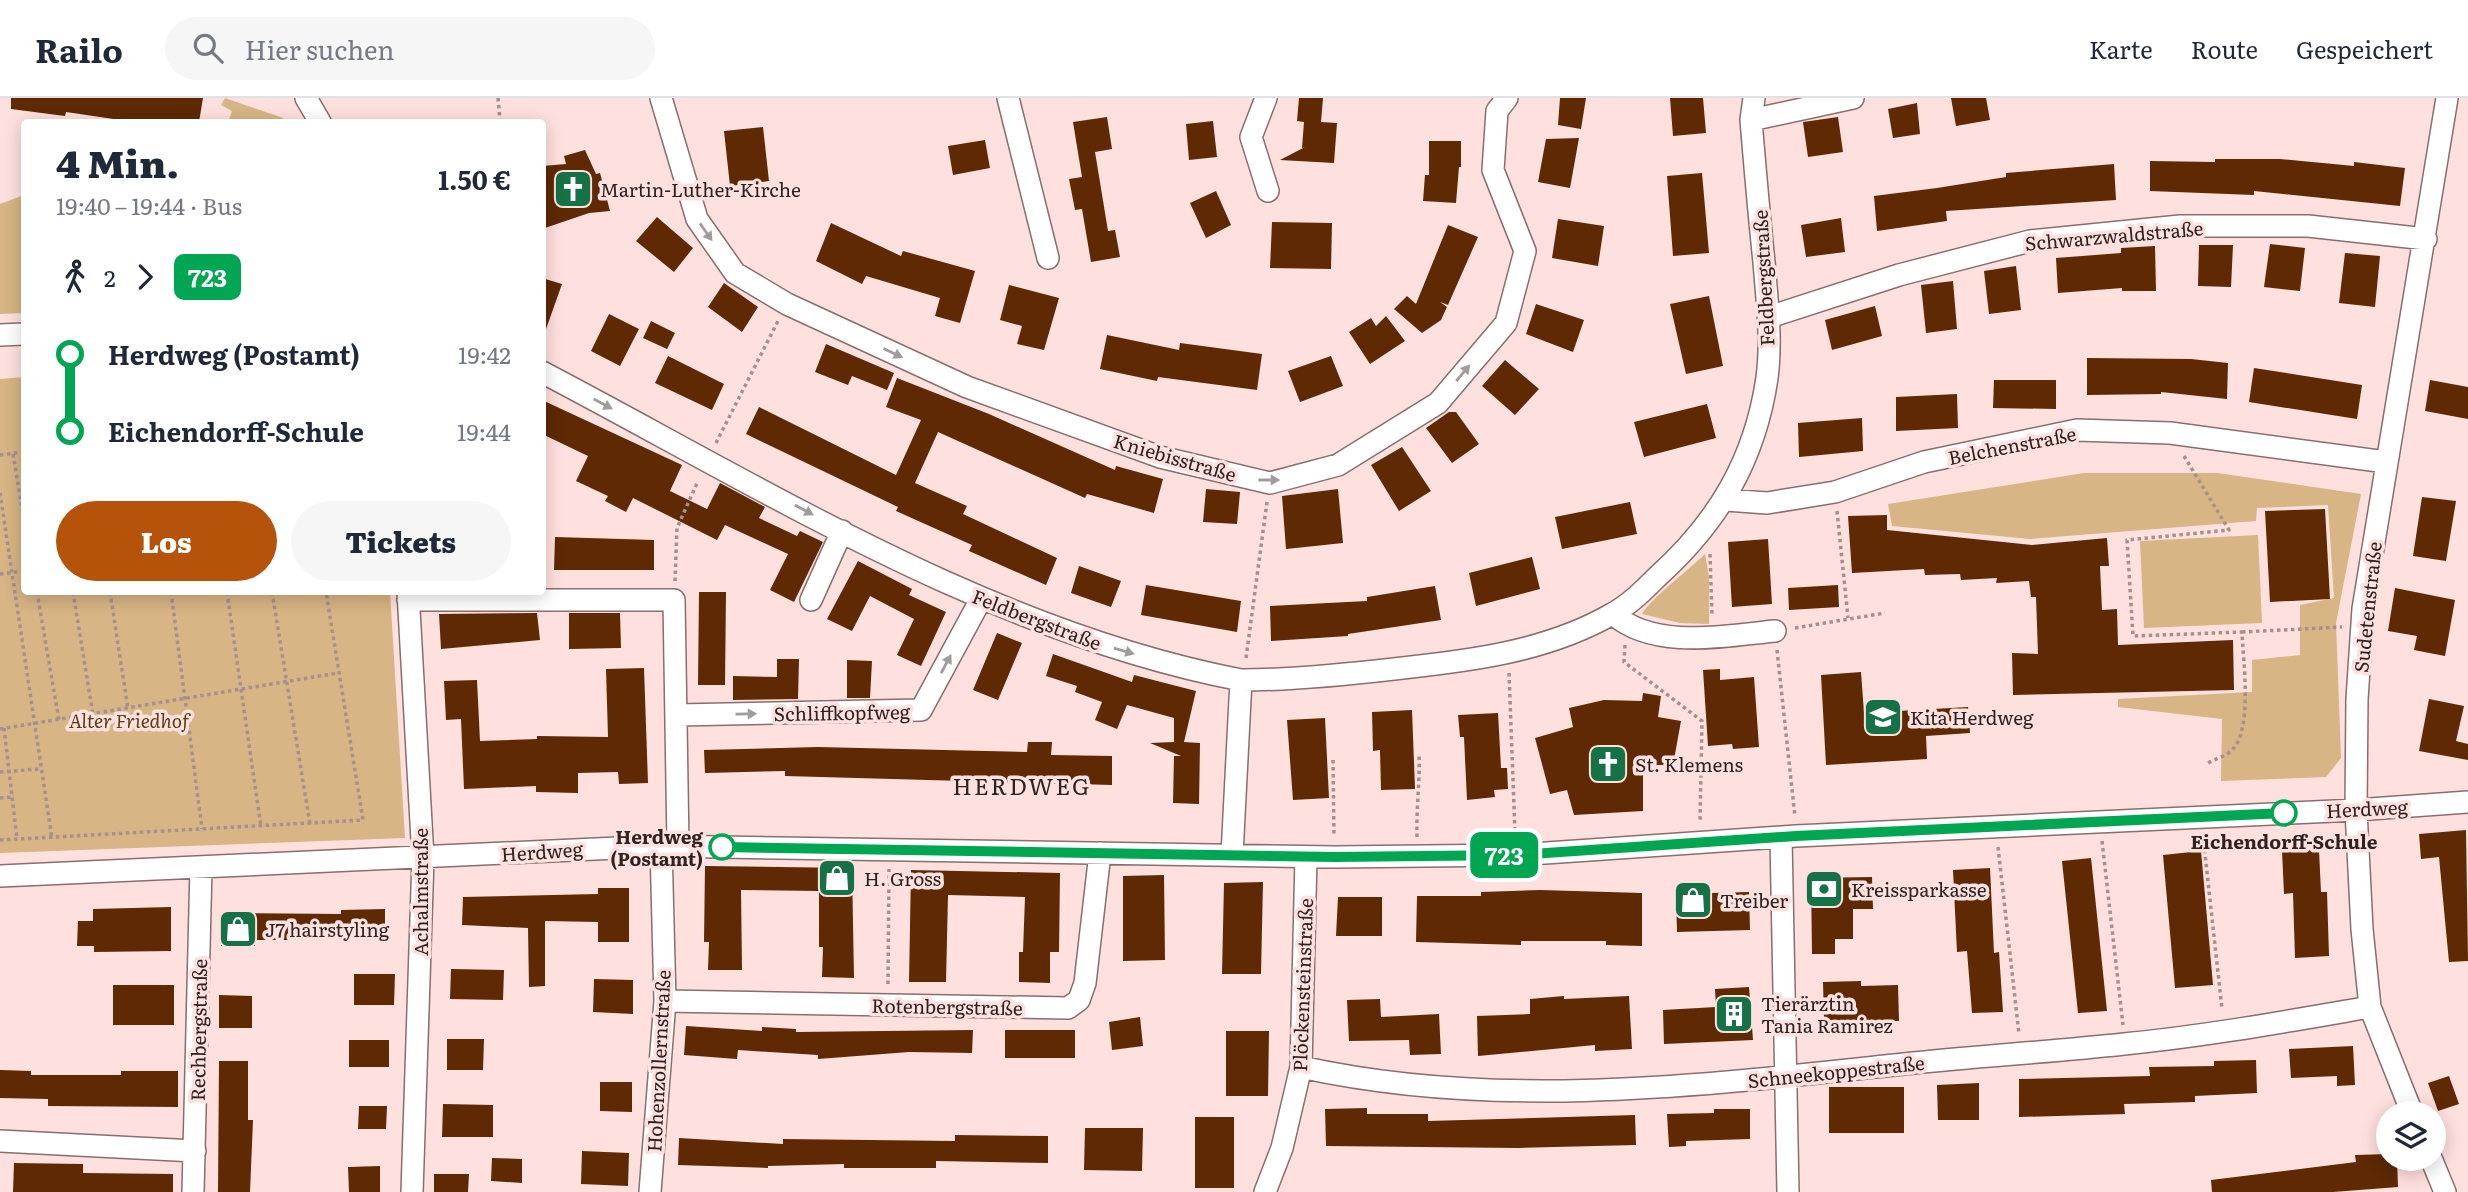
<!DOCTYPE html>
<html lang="de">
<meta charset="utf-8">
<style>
body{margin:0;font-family:Literata,serif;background:#f6f6f7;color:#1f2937;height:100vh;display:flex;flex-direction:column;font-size:26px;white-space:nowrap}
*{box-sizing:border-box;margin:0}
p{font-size:23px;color:#747a83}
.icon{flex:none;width:38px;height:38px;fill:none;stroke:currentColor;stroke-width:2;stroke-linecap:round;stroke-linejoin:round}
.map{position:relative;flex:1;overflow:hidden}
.panel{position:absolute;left:21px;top:21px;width:525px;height:476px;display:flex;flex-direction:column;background:#fff;border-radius:7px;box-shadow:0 4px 18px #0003}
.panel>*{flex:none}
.badge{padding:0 14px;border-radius:10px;font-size:24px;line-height:46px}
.buttons{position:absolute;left:2376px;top:1003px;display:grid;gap:14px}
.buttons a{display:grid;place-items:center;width:70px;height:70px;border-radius:50%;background:#fff;box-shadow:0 4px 18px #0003;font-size:35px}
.map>.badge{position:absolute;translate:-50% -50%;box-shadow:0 0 0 4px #fff}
.legs{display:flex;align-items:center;gap:10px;height:77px;padding:0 35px;font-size:23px}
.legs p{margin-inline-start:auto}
.head{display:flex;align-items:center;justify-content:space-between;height:119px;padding:0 35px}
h1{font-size:38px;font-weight:800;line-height:52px}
.primary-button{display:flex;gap:14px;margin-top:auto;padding:14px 35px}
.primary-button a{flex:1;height:80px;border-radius:42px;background:#b45309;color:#fff;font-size:28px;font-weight:800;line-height:80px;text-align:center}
.primary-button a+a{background:#f6f6f7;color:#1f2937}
ul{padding:0 35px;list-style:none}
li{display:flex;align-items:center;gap:24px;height:77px;font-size:26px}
li i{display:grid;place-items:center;width:10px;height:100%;margin:0 9px;background:currentColor}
li i::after{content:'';width:18px;height:18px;margin:-9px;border:5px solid;border-radius:50%;background:#fff}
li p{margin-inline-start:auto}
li:first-child i{background:linear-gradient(#0000 50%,currentColor 0)}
li:last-child i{background:linear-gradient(currentColor 50%,#0000 0)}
header{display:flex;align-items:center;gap:42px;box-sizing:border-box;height:98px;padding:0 35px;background:#fff;border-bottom:2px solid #e0e1e3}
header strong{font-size:33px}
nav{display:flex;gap:38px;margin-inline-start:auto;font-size:24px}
.search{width:490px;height:63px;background:#f6f6f7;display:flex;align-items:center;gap:18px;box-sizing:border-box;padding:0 24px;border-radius:38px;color:#747a83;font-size:26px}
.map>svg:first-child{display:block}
.green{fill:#d7b584}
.building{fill:#5e2903}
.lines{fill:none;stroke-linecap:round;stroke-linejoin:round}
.minor-casing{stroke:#886e6c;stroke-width:24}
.path{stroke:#a6908f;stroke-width:3.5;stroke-dasharray:3.5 3.5;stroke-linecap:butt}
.minor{stroke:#fff;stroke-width:21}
.oneway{fill:#a19c9c}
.line-1-casing{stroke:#fff;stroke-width:16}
.line-1{stroke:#00a651;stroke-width:10}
.stop-1-dot{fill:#fff;stroke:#00a651;stroke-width:3.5}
.labels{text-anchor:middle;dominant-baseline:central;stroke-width:7;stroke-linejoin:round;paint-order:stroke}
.poi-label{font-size:19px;fill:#2e2323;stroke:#fee0de;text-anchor:start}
.street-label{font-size:19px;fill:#2e2323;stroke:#fee0de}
.park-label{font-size:19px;font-style:italic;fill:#5a3e0f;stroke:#fee0de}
.stop-label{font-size:19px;font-weight:bold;fill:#2e2323;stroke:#fee0de;text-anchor:end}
.quarter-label{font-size:23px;letter-spacing:2px;fill:#2e2323;stroke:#fee0de}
</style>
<header>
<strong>Railo</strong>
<div class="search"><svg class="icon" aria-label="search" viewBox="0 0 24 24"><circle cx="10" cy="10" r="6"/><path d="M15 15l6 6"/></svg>Hier suchen</div>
<nav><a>Karte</a><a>Route</a><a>Gespeichert</a></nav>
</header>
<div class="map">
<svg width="2468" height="1094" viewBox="0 0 2468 1094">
<rect width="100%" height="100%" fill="#fee0de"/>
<path class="green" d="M225 0 283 20 286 24H228L232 13 221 7Z
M24 97V215L0 216V106Z
M24 279V494H390L405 740 0 755V281Z
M2084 375H2217L2361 396 2336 525 2341 660 2326 679 2221 683 2222 621 2118 609V601L2252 594V562L2300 557V507L2334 500 2328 407 2257 410 2256 423 2030 441 1892 428 1888 406Z
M2258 437 2262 525 2144 530 2140 443Z
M1705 456 1709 479V526L1680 525 1642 516C1650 501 1690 471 1705 456Z"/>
<path class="building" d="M11 0H203L199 24H134L66 14 65 18 11 11Z
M1299 0H1323L1321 24 1337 25 1334 65 1280 62 1305 49 1302 50 1304 24 1297 23Z
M1560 0H1586L1581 31 1558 27Z
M1670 0H1703L1706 35 1673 38Z
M1951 0H1986L1990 22 1956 28Z
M1917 5 1920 36 1893 40 1888 11Z
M1107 19 1112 51 1095 54 1108 133 1115 132 1120 159 1091 164 1082 111 1075 112 1069 81 1082 79 1073 24Z
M1838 19 1843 54 1808 59 1803 24Z
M1213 23 1217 59 1189 62 1186 26Z
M763 29 769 83 730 88 724 33Z
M1579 40 1570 90 1538 84 1546 41Z
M985 42 990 70 953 77 948 48Z
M1429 43H1461V69H1459L1456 105 1423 103 1425 77H1429Z
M585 52 596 76 600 75 610 113 589 115 542 131V68L566 66 564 58Z
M2215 61H2280L2354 68V64L2405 70 2400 108 2254 93V97L2150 93V63L2215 64Z
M2114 66 2116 102 1946 113 1947 123 1877 133 1874 98 1937 90 2006 79V75Z
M1702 75 1709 155 1673 158 1667 78Z
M1216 93 1231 127 1206 140 1190 105Z
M657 119 693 150 674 174 636 143Z
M1841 120 1845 154 1806 159 1801 127Z
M1558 121 1604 128 1598 168 1552 160Z
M1272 124 1332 125 1331 171 1270 170Z
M831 125 901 158 903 153 975 173 960 225 935 218 940 200 866 178 862 186 816 163Z
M1448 127 1478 139 1448 207 1440 204 1447 209 1441 222 1422 235 1394 211 1407 198 1416 206Z
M2270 146 2305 150 2300 193 2264 189Z
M2199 147H2233L2231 189 2198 188Z
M2155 148 2156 193H2122V190L2058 195 2056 160 2121 155V150Z
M2345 155 2380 158 2375 209 2339 205Z
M2016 168 2021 212 1989 216 1984 173Z
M542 180 562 186 545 234H542Z
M1953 183 1957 231 1926 235 1921 187Z
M724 185 758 209 742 234 708 209Z
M1009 187 1059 200 1044 252 1017 246 1022 228 1000 222Z
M1709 198 1723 268 1686 276 1670 206Z
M1536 206 1584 222 1573 254 1526 236Z
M1875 208 1882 238 1832 252 1825 222Z
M609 216 639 231 620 268 591 253Z
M1386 218 1405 243 1370 266 1349 234 1371 220 1376 228Z
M651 223 675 235 667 251 643 240Z
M1107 237 1179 252 1180 245 1262 256 1257 292 1158 279 1157 283 1100 271Z
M826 246 894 275 887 292 852 278 848 287 815 274Z
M668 258 724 286 712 312 655 285Z
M1331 258 1343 288 1300 304 1288 273Z
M2087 260 2191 261 2228 265 2227 301 2161 294V296L2087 297Z
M1505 262 1539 291 1515 317 1482 288Z
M2254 270 2362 287 2357 321 2249 304Z
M897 280 989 316 1115 372 1116 368 1163 381 1154 415 1087 396 1085 400 938 334 915 385 967 408 963 416 1057 460 1046 487 969 453 972 447 896 413 898 409 746 336 759 309 896 377 921 322 886 309Z
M1994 282H2056V311L1993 310Z
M2430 282 2468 289V321L2425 313Z
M1957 296 1958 330 1896 333V299Z
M542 302 682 367 670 393 707 411 720 385 765 409 759 420 797 438 800 433 823 444 794 504 770 492 788 456 725 427 717 442 633 400 626 414 605 403 608 398 576 383 588 358 542 336Z
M1707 306 1716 340 1644 359 1634 324Z
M1449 314H1456L1479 346 1452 365 1426 330Z
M1862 320 1863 353 1799 359 1798 325Z
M1402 349 1431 393 1399 413 1371 367Z
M1206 391 1240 394 1237 426 1203 424Z
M1338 391 1343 445 1286 451 1282 398Z
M2422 399 2456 403 2446 463 2413 458Z
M1630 404 1637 436 1562 451 1555 419Z
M2325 411 2330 501 2270 504 2265 413Z
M1887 417V432L2032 447 2107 440 2109 468H2100L2102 512 2117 511 2118 547 2233 542 2234 592 2013 597 2012 555 2038 556 2036 499H2031L2029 483 1996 485 1997 480 1961 482 1960 476 1925 477 1924 471 1852 475 1848 418Z
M555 439 654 442V472H554Z
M1768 441 1772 506 1732 509 1728 444Z
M1532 459 1540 491 1476 508 1469 475Z
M858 463 912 491 909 497 946 514 921 568 897 557 914 521 870 498 852 533 827 521Z
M1079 468 1121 483 1111 509 1071 495Z
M1146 487 1241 503 1237 534 1141 517Z
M1838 487 1839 509 1789 512 1788 490Z
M1435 488 1441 522 1348 536V538L1271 543 1270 508 1367 503V499Z
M2395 490 2455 502 2445 558 2414 552 2417 538 2388 533Z
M699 494H726L725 587H698Z
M537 515 540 542 441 551 439 516Z
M569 515H620L621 550 569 551Z
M997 535 1022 545 998 602 973 592Z
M1053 556 1132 584 1134 577 1196 593 1184 644 1200 645 1199 706 1173 705 1174 658H1181L1150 645 1174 644V620L1127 607 1117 631 1095 622 1102 604 1075 594 1077 588 1046 578Z
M777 561H799L798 601 733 602V578L777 579Z
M847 562 872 563 870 600H847Z
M644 570 648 685 619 686 618 674 578 675V695L536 694V688L464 691 461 621 446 622 444 583 477 582 480 643 537 641V638L608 639 606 571Z
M1720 571V582L1754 579 1759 649 1733 651 1732 646 1708 648 1703 572Z
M1861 574 1864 615 1968 609 1970 635 1926 638 1927 661 1826 667 1821 577Z
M1643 595 1661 598 1658 619 1681 623 1673 667H1643V713L1574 717 1567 692 1550 696 1535 640 1573 629 1569 610 1604 602 1642 603Z
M2429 601 2464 608 2456 643 2468 646V662L2419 653Z
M1412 612 1415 691 1381 692 1380 652 1373 653 1372 614Z
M1498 615 1501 670H1507L1508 691 1494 692 1495 699 1467 702 1464 639H1460L1458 617Z
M1325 620 1329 700 1293 702 1287 622Z
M1028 644H1052L1051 657 1112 658V687L785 678V673L705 675 704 652 818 649 1027 654Z
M2466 732 2468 863 2449 864 2439 759 2421 761 2419 736Z
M2319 752 2321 794H2327L2329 858 2295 860 2293 795 2284 796 2282 753Z
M2201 753 2213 887 2175 890 2163 757Z
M2091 760 2107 913 2078 915 2062 763Z
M705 768 852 770 854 880 822 879 823 849H819V793L741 792 742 872H708L709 844H704Z
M1990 770 1994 855 1999 854 2003 914 1972 915 1967 853 1957 854 1953 772Z
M911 772 1060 775 1059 854H1050V885L1019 884V854H1023L1025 799 948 797 946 884H909Z
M1164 777 1165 862 1123 863V778Z
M1872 779 1873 811H1853V841H1835V856H1812L1811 780Z
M1263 784 1261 876H1222L1224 785Z
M598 790H629V844H598V824L545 823V888L529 889 528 830 462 827 463 799 598 796Z
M1540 792 1642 795V848L1606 847V843H1521V847L1416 844 1417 798H1481V794Z
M1749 794 1750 832 1677 834 1676 796Z
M1338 799H1382V838H1336Z
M171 809V853L94 854V848H77L78 823H93V811Z
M385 811V840L317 838V842H255V848H221V815L341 816V812Z
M451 871 504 872 503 902 450 901Z
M354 876H395L394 907H354Z
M594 881 633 882V916L593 914Z
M1861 883V888L1898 887 1899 923 1824 922 1823 884Z
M113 887H174V927H113Z
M1749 889 1753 942 1664 946 1663 912 1716 909 1715 891Z
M219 897 252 898V930H219Z
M1564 898V901L1629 898 1632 951 1595 953V947L1478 958 1477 918 1530 916V901Z
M1380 901 1381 919 1439 916 1441 956 1410 957 1409 942 1349 943 1347 902Z
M1140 919 1143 948 1112 952 1109 924Z
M686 928 762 933V929L796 931V934L973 932 972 955 909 954 818 961V957L738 952 737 961 684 957Z
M1005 932H1075V960H1005Z
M1226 933H1269L1268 998H1226Z
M447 941H484L483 972H447Z
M349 942H389V969H349Z
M2353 948 2355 987 2337 988V978L2291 980 2289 951Z
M2256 962 2257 995 2195 998V1004L2124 1006 2125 1016 2019 1019V981L2150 978 2149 969 2214 968V963Z
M219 963H248V1022H253L250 1094H218Z
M0 972 31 973V977H121V973H178V1009L48 1008V1001L0 1000Z
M2449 978 2459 1006 2438 1013 2428 985Z
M600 984H632V1014L600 1013Z
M1979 985V1022H1938L1937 987Z
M1829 989H1904V1035H1829Z
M443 1006 493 1007V1039H442Z
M359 1008H387L386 1031H358Z
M1367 1010V1016H1428V1023L1635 1017 1636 1047 1519 1050 1326 1048 1325 1011Z
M1714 1011H1750V1041L1686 1043V1048L1669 1049 1667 1016 1714 1015Z
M1195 1019H1234V1090H1195Z
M1085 1030H1143L1142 1073 1084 1072Z
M955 1037 1048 1038V1065L936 1063V1070H844V1066L768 1068V1070L678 1067 679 1040 783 1046V1041L955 1043Z
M582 1053 629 1055 628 1088 581 1086Z
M2389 1056V1060H2397L2398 1089 2333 1094H2212L2211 1082 2356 1064 2355 1057Z
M492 1060 522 1061V1085L491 1083Z
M14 1065 83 1066V1075L173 1076V1094H13Z
M380 1068V1094H349L348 1069Z
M434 1076H469L468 1094H434Z"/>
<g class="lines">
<g class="minor-casing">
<path id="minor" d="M306 0 320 24
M661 0 697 121 735 175 787 206 967 289 1160 359 1270 385 1338 367 1438 305 1506 225 1525 153 1493 72 1497 13 1507 0
M1008 0 1048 160
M1266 0 1251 39 1268 93
M1751 22 1853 0
M1769 219 1899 177 2030 143 2180 128H2308L2426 141
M0 237 24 236
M542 274C765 391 991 534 1241 582
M1726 402 1767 405 1835 394 1924 364 2077 332 2170 335 2386 364
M408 494 423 760 412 1094
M408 502H674L678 748
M811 502 842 433
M1613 516C1654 552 1725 538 1775 533
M678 617 921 612 981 501
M1781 740 1788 1094
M1232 757 1241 582C1293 582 1342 577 1394 571 1468 563 1546 554 1612 516 1629 507 1644 492 1657 479 1718 424 1755 362 1767 280 1772 242 1767 202 1764 164 1759 117 1755 70 1751 22L1754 0
M0 778 661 748 1335 759 1516 757 1796 738 2356 712 2468 704
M665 903 1068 910 1079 902 1085 885 1100 755
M1301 969C1499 1013 1705 987 1904 966 1977 958 2051 954 2124 946 2207 938 2289 923 2370 909
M2412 1015 2370 909 2362 831 2356 712 2357 601 2363 511 2447 0
M0 1043 195 1053
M2431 1060 2445 1094
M193 1094 201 769
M650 1094 665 903 661 748
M1265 1094 1282 1050 1301 969 1306 759"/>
</g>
<path class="path" d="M498 0 500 22
M716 345 778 223
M13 356 24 422
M0 357 24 354
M2184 358 2229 432 2127 442 2133 538 2242 534C2243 562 2253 632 2232 652 2226 658 2215 661 2208 665
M0 395 52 741
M1837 413 1848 520
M1710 456 1712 518
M0 476 24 473
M675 483 677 430 698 383
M37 494 59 623
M73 494 93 617
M110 494 128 611
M171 494 202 731
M227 494 261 729
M272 494 310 726
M1795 530 1885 515
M2242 534 2342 529
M1625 547 1624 564 1702 623 1700 724
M1777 552 1795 719
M1246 560 1267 404
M1509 575 1515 735
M4 630 17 741
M0 631 338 575
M1333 662 1334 739
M0 674 39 671
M0 700 12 699
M2203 738 2222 911
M1417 739C1416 711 1420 686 1419 658
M0 742 363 722 326 494
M2102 743 2123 927
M1998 749 2019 936
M888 886 889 771"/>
<use href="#minor" class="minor"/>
</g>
<defs><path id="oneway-solid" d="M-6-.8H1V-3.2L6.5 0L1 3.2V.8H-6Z" transform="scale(1.75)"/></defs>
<g class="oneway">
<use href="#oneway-solid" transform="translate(706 134) rotate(55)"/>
<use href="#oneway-solid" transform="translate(893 255) rotate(25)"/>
<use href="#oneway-solid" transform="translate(1463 275) rotate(-50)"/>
<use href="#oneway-solid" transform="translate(603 306) rotate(28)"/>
<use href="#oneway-solid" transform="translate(1269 382)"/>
<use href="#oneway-solid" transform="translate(804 412) rotate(28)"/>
<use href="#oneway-solid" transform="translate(1124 553) rotate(16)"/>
<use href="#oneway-solid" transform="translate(946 566) rotate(-62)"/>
<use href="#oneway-solid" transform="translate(746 616) rotate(-1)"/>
</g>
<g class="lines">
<g class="line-1-casing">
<path id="line-1" d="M722 749 1335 759 1516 757 1796 738 2284 715"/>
</g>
<use href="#line-1" class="line-1"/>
</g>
<defs>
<g id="church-square" transform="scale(2.0125)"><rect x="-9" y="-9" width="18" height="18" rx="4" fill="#157146" stroke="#fee0de"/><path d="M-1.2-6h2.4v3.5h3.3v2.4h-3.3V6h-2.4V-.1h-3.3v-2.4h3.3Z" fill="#fff"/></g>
<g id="school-square" transform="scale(2.0125)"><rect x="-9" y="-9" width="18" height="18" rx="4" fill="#157146" stroke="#fee0de"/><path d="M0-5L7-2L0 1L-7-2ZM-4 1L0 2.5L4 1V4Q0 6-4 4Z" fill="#fff"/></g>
<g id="shop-square" transform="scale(2.0125)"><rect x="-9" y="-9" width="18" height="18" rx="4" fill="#157146" stroke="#fee0de"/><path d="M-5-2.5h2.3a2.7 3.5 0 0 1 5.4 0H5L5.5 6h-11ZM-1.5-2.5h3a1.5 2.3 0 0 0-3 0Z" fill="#fff"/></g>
<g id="bank-square" transform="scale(2.0125)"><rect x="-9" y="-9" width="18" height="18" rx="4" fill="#157146" stroke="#fee0de"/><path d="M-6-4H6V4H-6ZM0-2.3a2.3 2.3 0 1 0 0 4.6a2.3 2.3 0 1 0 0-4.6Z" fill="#fff"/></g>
<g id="building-square" transform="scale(2.0125)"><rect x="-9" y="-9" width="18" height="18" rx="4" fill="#157146" stroke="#fee0de"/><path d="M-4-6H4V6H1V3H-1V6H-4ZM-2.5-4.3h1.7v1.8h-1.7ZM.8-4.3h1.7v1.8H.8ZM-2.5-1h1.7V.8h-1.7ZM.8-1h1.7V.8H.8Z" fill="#fff"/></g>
</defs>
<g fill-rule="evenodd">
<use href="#church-square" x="573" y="91"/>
<use href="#school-square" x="1883" y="619"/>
<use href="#church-square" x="1608" y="666"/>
<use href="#shop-square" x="837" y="780"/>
<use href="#bank-square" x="1824" y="791"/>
<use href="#shop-square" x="1693" y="802"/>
<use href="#shop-square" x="238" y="831"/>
<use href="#building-square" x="1734" y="916"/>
</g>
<g class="stop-1-dot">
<circle cx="2284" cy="715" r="12"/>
<circle cx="722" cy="749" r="12"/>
</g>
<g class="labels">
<g class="poi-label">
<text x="600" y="91">Martin-Luther-Kirche</text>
<text x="1910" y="619">Kita Herdweg</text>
<text x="1635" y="666">St. Klemens</text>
<text x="864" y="780">H. Gross</text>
<text x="1851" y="791">Kreissparkasse</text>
<text x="1720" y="802">Treiber</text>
<text x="265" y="831">J7 hairstyling</text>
<text x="1761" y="905">Tierärztin<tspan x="1761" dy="22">Tania Ramirez</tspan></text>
</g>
<g class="street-label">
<text transform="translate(2114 137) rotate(-5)">Schwarzwaldstraße</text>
<text transform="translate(1763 180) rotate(-93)">Feldbergstraße</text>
<text transform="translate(2012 347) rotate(-11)">Belchenstraße</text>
<text transform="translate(1175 359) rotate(16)">Kniebisstraße</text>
<text transform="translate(2367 509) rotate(-84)">Sudetenstraße</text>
<text transform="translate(1037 521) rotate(21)">Feldbergstraße</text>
<text transform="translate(842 614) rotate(-1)">Schliffkopfweg</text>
<text transform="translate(2367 710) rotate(-3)">Herdweg</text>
<text transform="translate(542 753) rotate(-4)">Herdweg</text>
<text transform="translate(420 794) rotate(-90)">Achalmstraße</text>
<text transform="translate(1302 887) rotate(-88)">Plöckensteinstraße</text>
<text transform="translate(947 908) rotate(1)">Rotenbergstraße</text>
<text transform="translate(198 932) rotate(-89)">Rechbergstraße</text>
<text transform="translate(658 963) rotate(-87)">Hohenzollernstraße</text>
<text transform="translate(1836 973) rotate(-6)">Schneekoppestraße</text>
</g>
<g class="park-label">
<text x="129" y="622">Alter Friedhof</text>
</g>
<g class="stop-label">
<text x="703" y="738">Herdweg<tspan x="703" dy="22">(Postamt)</tspan></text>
<text x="2284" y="743" text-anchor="middle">Eichendorff-Schule</text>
</g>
<g class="quarter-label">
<text x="1022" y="687">HERDWEG</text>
</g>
</g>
</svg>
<div class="buttons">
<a><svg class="icon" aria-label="layers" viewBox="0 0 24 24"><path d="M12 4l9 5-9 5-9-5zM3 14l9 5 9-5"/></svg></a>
</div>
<b class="badge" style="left:1504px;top:757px;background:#00a651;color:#fff">723</b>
<section class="panel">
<div class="head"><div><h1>4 Min.</h1><p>19:40 – 19:44 · Bus</p></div><b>1.50 €</b></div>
<div class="legs"><svg class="icon" aria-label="walk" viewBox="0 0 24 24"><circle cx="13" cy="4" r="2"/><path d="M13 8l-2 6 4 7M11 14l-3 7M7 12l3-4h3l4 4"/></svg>2<svg class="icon" aria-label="forward" viewBox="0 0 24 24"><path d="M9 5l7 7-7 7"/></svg><b class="badge" style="background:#00a651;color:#fff">723</b></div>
<ul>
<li><i style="color:#00a651"></i><b>Herdweg (Postamt)</b><p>19:42</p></li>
<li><i style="color:#00a651"></i><b>Eichendorff-Schule</b><p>19:44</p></li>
</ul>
<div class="primary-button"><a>Los</a><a>Tickets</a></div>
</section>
</div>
